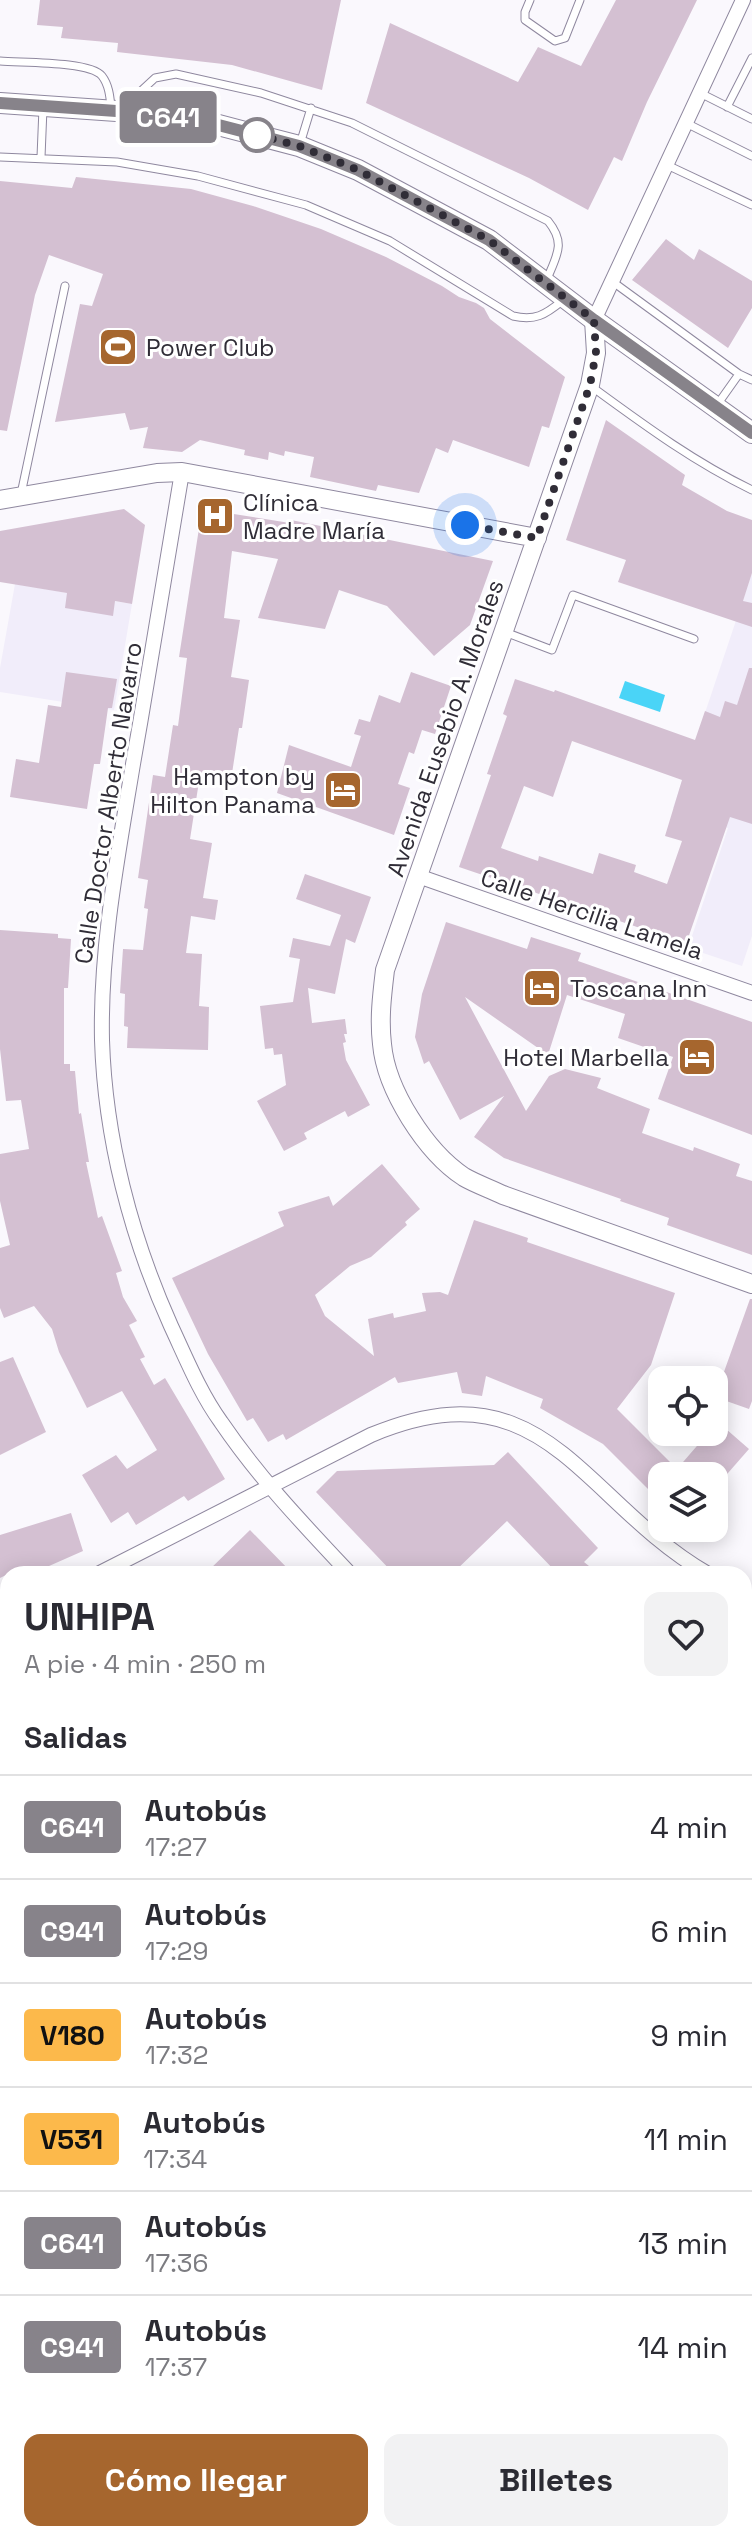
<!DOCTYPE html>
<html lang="es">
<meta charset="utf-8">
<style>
body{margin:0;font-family:"Space Grotesk",sans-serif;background:#f2f2f3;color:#2b2b33;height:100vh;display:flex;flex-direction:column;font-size:30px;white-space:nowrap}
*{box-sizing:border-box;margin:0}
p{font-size:26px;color:#7c7c81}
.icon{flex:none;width:44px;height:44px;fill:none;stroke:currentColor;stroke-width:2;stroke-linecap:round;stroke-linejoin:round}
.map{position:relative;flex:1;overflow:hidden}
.drawer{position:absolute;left:0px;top:1566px;width:752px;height:976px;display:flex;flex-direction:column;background:#fff;border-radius:24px 24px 0 0;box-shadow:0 4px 20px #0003}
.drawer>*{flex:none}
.badge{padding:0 16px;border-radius:6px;font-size:28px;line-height:52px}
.controls{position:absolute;left:648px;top:1366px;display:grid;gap:16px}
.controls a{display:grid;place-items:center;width:80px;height:80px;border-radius:16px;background:#fff;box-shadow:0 4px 20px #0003;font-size:40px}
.you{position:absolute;width:40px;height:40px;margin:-20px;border:6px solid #fff;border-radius:50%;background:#1a73e8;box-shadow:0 0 0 12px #1a73e833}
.map>.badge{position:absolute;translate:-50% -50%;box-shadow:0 0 0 4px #fff}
h2{padding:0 24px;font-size:30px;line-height:72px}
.round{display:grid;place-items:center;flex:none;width:84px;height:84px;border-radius:16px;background:#f2f2f3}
.headline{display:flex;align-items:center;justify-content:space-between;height:136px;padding:0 24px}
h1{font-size:38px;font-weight:700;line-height:60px}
.action{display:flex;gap:16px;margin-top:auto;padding:16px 24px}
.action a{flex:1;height:92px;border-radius:16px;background:#a6662e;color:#fff;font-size:32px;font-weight:700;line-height:92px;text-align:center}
.action a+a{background:#f2f2f3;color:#2b2b33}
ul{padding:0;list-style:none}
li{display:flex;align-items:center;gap:24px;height:104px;padding:0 24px;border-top:2px solid #e1e1e2}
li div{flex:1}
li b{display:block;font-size:30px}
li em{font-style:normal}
li .badge{min-width:88px;font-weight:700;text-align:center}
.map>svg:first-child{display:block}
.built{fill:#f1edfa}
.education{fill:#f7eafe}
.water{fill:#4ad4f7}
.building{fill:#d4c0d2;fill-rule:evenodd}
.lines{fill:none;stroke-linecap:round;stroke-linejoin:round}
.service-casing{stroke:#8f889f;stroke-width:9}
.minor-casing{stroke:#8f889f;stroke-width:16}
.tertiary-casing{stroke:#8f889f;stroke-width:20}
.secondary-casing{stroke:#8f889f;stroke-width:22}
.service{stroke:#fff;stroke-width:7}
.minor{stroke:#fff;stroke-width:14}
.tertiary{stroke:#fff;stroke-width:18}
.secondary{stroke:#fff;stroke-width:20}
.line-casing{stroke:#fff;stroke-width:18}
.line{stroke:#87838a;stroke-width:12}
.walk{stroke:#302d37;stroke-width:8;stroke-dasharray:0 14.4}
.stop-dot{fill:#fff;stroke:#87838a;stroke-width:4}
.labels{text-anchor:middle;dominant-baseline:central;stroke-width:6;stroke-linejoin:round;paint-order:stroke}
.poi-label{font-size:24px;fill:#302d37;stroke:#fff;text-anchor:start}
.street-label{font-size:24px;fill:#302d37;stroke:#fff}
</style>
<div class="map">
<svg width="752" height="2542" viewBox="0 0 752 2542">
<rect width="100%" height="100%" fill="#faf8fd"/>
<path class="built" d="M752 573V936L742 966 688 948 728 828 673 808Z
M15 584 132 604 114 710 0 692V668Z"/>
<path class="education" d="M752 1775V1872L744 1863V1777Z"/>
<path class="water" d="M625 681 665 695 660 712 619 698Z"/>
<path class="building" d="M40 0H341L322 90 232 65 117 52 118 43 61 38 63 27 37 25Z
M616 0H697L647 102 622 161 614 157 588 210 529 178 366 103 390 23 518 82 538 47 581 66Z
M76 177 191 189 253 206 321 229 386 257 442 286 459 297 476 303 484 308 490 319 565 377 549 428 542 426 529 467 453 440 448 453 436 448 419 493 378 485 376 491 310 477 314 457 285 451 284 456 269 452 268 460 244 455 245 450 200 440 182 452 143 448 148 427 130 430 125 413 55 422 80 304 92 306 103 274 49 255 35 295 7 431 0 430V181L72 188Z
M666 239 694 260 699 249 752 281V308L728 348 632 280Z
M606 420 685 475 682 485 727 511 752 520V573L743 601 752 603V627L618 582 626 560 566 540Z
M124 509 145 525 132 604 115 601 113 616 65 608 67 593 0 582V531Z
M202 509 290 523 291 520 493 561 470 625 434 656 387 606 339 590 325 629 258 618 278 559 232 551 224 618 240 620 231 677 249 680 242 728H239L231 780 200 775 190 839 212 843 203 898 218 900 215 920 191 916 186 953 202 954 199 1006 209 1007 208 1050 127 1048 128 1027 124 1026 125 994 120 993 123 949 143 950 148 909 144 908 148 880 138 878 153 775 165 777 173 725 178 726 187 658 179 657Z
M749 668H752V824L730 817 685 947 639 931 640 928 459 867 491 775 487 774 507 716 503 714 515 679 554 692 555 690 695 740 705 711 720 717 725 701 737 705ZM572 741 682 780 665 836 682 841 667 884 634 872 636 865 599 853 593 874 539 856 538 861 501 848 524 786 553 797Z
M66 672 117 679 112 708H108L100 764H94L87 809 10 797 16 759 39 763 48 705 61 707Z
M411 672 451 686 435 734 422 730 414 754 409 752 398 784 410 788 394 835 277 793 289 745 351 767 361 736 354 734 359 719 370 722 379 695 400 703Z
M305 874 371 897 355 943 346 939 335 994 308 988 312 1023 345 1019 347 1034H344L346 1042 343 1043 346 1060 370 1105 348 1117 345 1111 304 1133 307 1139 284 1151 257 1101 286 1085 282 1054 274 1055 273 1048 265 1049 260 1006 293 1002 300 959 289 957 293 938 330 946 341 915 296 899Z
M446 922 527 949 531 937 581 953 578 961 752 1022V1135L658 1099 673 1057 618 1038 625 1014 567 995 548 1055 465 997 526 1111 549 1076 565 1069 601 1078 597 1088 650 1109 642 1133 693 1151 694 1147 740 1164 736 1176 752 1181V1255L667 1225 669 1218 620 1201 621 1199 504 1158 474 1137 504 1096 460 1120 429 1061 424 1064 415 1037 422 994Z
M0 930 58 934V938L71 939 68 988H64V1064H70V1071H75L79 1114 81 1113 89 1162H86L98 1218 102 1216 122 1271 116 1273 123 1297 137 1321 129 1325 145 1357 140 1359 154 1385 165 1378 225 1479 188 1501 184 1496 136 1525 128 1512 111 1523 82 1475 116 1455 127 1469 157 1450 122 1391 87 1408 59 1352 52 1329 34 1306 4 1318 0 1308V1248L10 1245 0 1201V1154L29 1149 21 1100 6 1101 0 1049Z
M382 1164 420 1209 405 1222 407 1225 371 1257 350 1266 315 1295 325 1316 374 1356 368 1319 393 1313 394 1318 426 1311 422 1293 440 1292 448 1295 474 1220 528 1238 527 1242 675 1293 651 1365 617 1409 677 1469 709 1432H714V1426L718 1422 749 1449 714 1489V1476H662V1503L603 1444 540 1408 543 1399 486 1376 482 1396 462 1393 457 1372 398 1383 395 1377 286 1440 283 1434 268 1442 253 1418 247 1421 208 1354 172 1278 284 1226 278 1212 329 1196 333 1206Z
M750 1299H752V1401L749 1409 715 1397Z
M13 1357 46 1432 0 1455V1362Z
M508 1452 598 1548 584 1562 599 1574H558L507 1521 452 1574H394L316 1492 337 1471 494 1465Z
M71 1513 83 1551 40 1570 8 1574 0 1578V1535Z
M250 1530 293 1574H205Z"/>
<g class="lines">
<g class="service-casing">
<path id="service" d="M530 0 525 12V20L555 41 565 38 580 0
M0 61C21 63 90 61 102 76 109 85 110 97 111 107
M700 93 752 119
M727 107 752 58
M132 110 142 90 155 78 176 74 261 93 352 123 548 221C566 243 557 255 547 279
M686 123 752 156
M300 144 311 108
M0 157 117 162 198 176 306 205 390 241 513 316C535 321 545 315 562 301
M41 157 43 108
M667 165 752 205
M613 282 739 374 752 380
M592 387C644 425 694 462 752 490
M717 405 739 374
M21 494 65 286
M505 632 552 650 573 595 694 639
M744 1934 752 1927
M744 1979 752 1976"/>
</g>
<g class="minor-casing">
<path id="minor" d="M594 320 743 0
M182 472C166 570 150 667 133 764 118 855 100 947 102 1040 105 1138 131 1237 171 1326 186 1358 200 1393 221 1422 259 1478 304 1525 350 1574
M418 876 752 993
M98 1574 371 1435C546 1362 580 1500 708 1574
M744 1595 752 1600
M744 2032 752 2042
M744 2075 752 2066
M0 2153 8 2158
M0 2488 8 2495
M744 2500 752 2493
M59 2534 72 2542
M693 2542 705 2534"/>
</g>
<g class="tertiary-casing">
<path id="tertiary" d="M594 320 596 353 590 385 385 970C382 995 379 1019 382 1044 386 1090 426 1152 464 1177 476 1184 491 1189 503 1195L752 1284
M0 500 157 473 182 472 537 538
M0 1621 8 1632
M0 1666 8 1676
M744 2406 752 2414
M744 2446 752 2454"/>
</g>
<g class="secondary-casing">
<path id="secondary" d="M0 103 131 112 203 121 299 146 358 170 489 240 594 320 752 433"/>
</g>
<use href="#service" class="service"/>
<use href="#minor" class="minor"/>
<use href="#tertiary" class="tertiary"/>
<use href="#secondary" class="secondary"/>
</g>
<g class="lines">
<g class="line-casing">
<path id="line" d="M0 103 131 112 203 121 299 146 358 170 489 240 594 320 752 433"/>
</g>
<use href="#line" class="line"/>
<path class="walk" d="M257 135 251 133 299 146 358 170 489 240 594 320 596 353 590 385 537 538 465 525"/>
</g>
<defs>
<g id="stadium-square" transform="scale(2)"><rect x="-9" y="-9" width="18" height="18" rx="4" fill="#a6662e" stroke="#fff"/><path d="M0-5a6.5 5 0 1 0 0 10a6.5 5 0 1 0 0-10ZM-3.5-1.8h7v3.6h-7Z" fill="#fff"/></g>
<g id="hospital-square" transform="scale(2)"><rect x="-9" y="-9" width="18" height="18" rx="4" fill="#a6662e" stroke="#fff"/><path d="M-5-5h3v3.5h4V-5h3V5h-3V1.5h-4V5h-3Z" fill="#fff"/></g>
<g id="hotel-square" transform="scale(2)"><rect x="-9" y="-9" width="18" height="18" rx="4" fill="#a6662e" stroke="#fff"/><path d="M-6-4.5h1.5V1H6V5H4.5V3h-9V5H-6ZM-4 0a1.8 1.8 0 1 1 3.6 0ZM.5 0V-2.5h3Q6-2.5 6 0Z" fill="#fff"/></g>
</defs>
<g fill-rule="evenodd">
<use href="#stadium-square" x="118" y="347"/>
<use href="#hospital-square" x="215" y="516"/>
<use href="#hotel-square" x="343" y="790"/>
<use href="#hotel-square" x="542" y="988"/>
<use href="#hotel-square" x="697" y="1057"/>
</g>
<circle class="stop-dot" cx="257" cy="135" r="16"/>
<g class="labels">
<g class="poi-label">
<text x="146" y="347">Power Club</text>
<text x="243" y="502">Clínica<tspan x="243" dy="28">Madre María</tspan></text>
<text x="315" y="776" text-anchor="end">Hampton by<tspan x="315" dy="28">Hilton Panama</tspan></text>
<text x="570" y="988">Toscana Inn</text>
<text x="669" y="1057" text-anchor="end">Hotel Marbella</text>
</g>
<g class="street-label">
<text transform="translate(445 728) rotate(-71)">Avenida Eusebio A. Morales</text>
<text transform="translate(108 803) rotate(-81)">Calle Doctor Alberto Navarro</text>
<text transform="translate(592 914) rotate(19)">Calle Hercilia Lamela</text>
</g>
</g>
</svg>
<div class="controls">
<a><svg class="icon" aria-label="locate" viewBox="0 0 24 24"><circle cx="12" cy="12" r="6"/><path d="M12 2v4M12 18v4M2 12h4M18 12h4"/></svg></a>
<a><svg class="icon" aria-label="layers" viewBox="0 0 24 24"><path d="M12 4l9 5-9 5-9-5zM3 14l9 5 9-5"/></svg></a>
</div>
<div class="you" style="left:465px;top:525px"></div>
<b class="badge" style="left:168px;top:117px;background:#87838a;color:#fff">C641</b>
<section class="drawer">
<div class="headline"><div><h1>UNHIPA</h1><p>A pie · 4 min · 250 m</p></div><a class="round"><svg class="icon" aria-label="heart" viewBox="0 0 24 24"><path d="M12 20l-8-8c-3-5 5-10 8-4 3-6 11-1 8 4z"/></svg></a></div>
<h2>Salidas</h2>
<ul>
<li><span class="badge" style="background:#87838a;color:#fff">C641</span><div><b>Autobús</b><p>17:27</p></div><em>4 min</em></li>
<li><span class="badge" style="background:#87838a;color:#fff">C941</span><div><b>Autobús</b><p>17:29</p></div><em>6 min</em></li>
<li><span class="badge" style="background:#fcb94b;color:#111">V180</span><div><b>Autobús</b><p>17:32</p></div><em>9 min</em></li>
<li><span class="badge" style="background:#fcb94b;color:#111">V531</span><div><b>Autobús</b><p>17:34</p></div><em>11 min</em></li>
<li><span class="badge" style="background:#87838a;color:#fff">C641</span><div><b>Autobús</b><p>17:36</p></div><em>13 min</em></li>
<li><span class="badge" style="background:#87838a;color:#fff">C941</span><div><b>Autobús</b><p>17:37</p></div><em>14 min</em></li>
</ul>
<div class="action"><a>Cómo llegar</a><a>Billetes</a></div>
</section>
</div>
